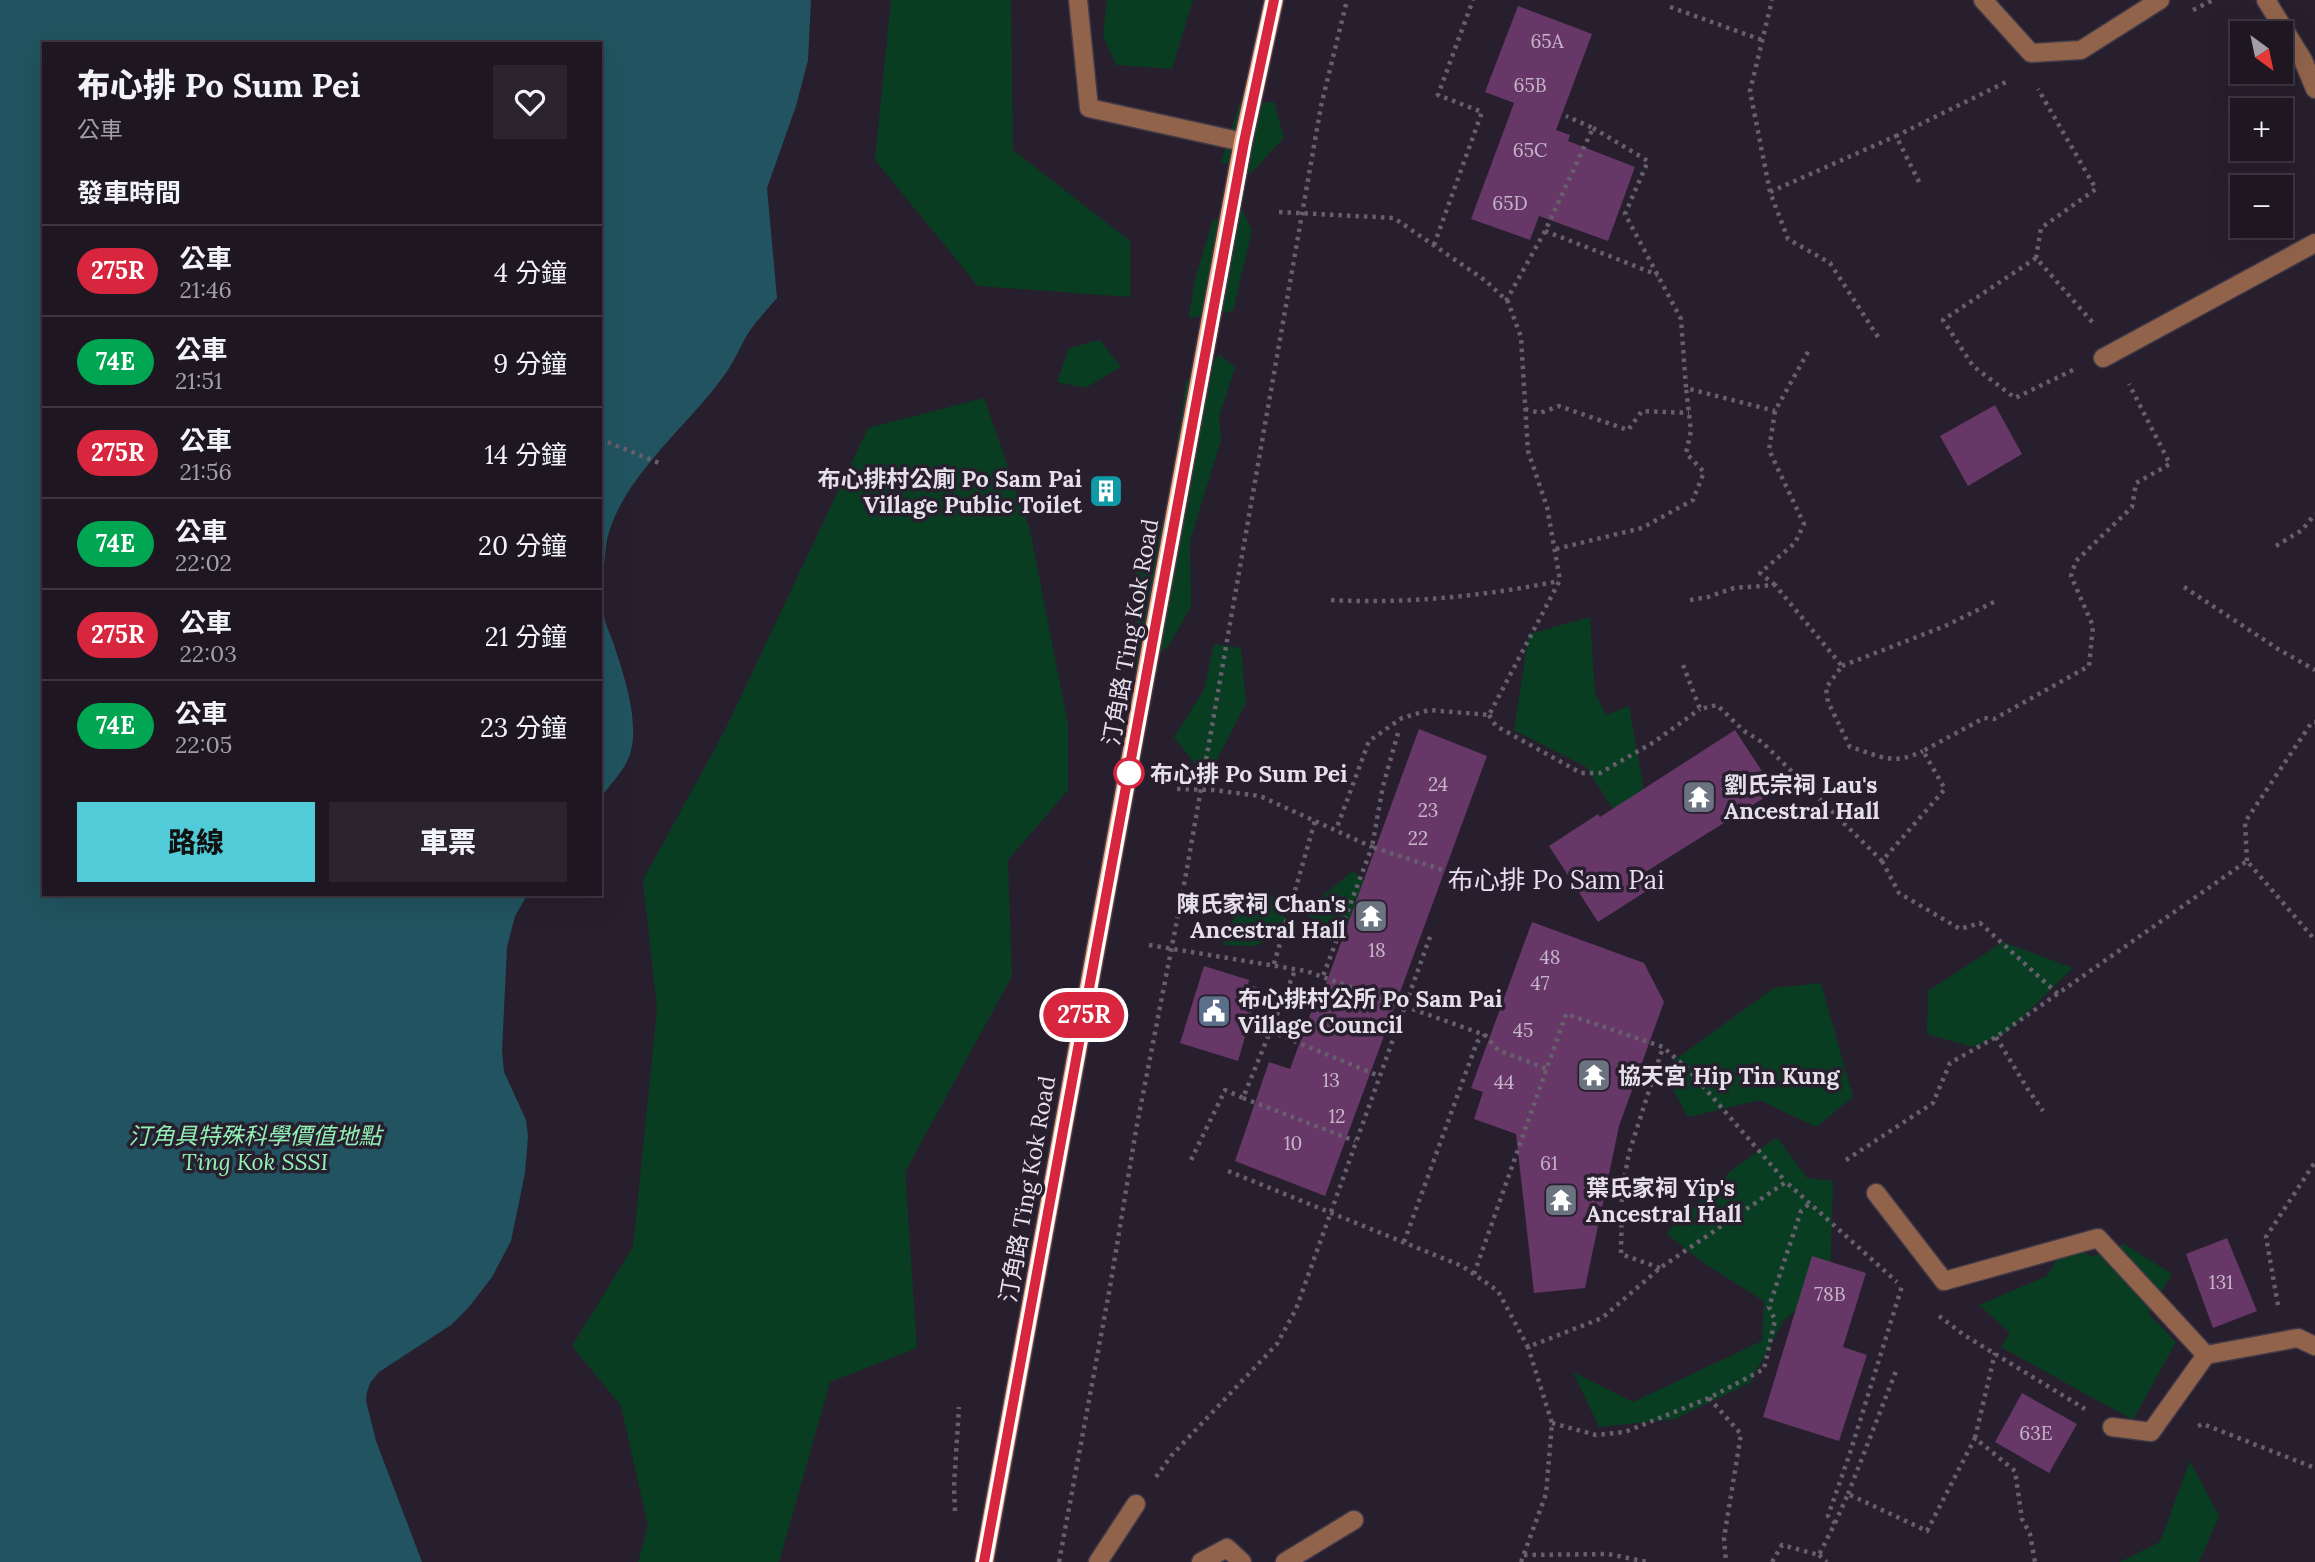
<!DOCTYPE html>
<html lang="zh-TW">
<meta charset="utf-8">
<style>
body{margin:0;font-family:Lora,"Noto Sans TC",serif;background:#2b242f;color:#f1f3f6;height:100vh;display:flex;flex-direction:column;font-size:26px;white-space:nowrap}
*{box-sizing:border-box;margin:0}
p{font-size:23px;color:#a19fa5}
.icon{flex:none;width:38px;height:38px;fill:none;stroke:currentColor;stroke-width:2;stroke-linecap:round;stroke-linejoin:round}
.map{position:relative;flex:1;overflow:hidden}
.sheet{position:absolute;left:42px;top:42px;width:560px;height:854px;display:flex;flex-direction:column;background:#1e1722;border-radius:0px;box-shadow:0 7px 28px #0002,0 0 0 2px #3c3640}
.sheet>*{flex:none}
.badge{padding:0 14px;border-radius:23px;font-size:24px;line-height:46px}
.needle{width:46px;rotate:147deg}
.fabs{position:absolute;left:2230px;top:21px;display:grid;gap:14px}
.fabs a{display:grid;place-items:center;width:63px;height:63px;border-radius:0px;background:#1e1722;box-shadow:0 7px 28px #0002,0 0 0 2px #3c3640;font-size:35px}
.map>.badge{position:absolute;translate:-50% -50%;box-shadow:0 0 0 4px #fff}
h2{padding:0 35px;font-size:26px;line-height:63px}
.round{display:grid;place-items:center;flex:none;width:74px;height:74px;border-radius:0px;background:#2b242f}
.head{display:flex;align-items:center;justify-content:space-between;height:119px;padding:0 35px}
h1{font-size:33px;font-weight:800;line-height:52px}
.primary-button{display:flex;gap:14px;margin-top:auto;padding:14px 35px}
.primary-button a{flex:1;height:80px;border-radius:0px;background:#52cbd9;color:#111;font-size:28px;font-weight:800;line-height:80px;text-align:center}
.primary-button a+a{background:#2b242f;color:#f1f3f6}
ul{padding:0;list-style:none}
li{display:flex;align-items:center;gap:21px;height:91px;padding:0 35px;border-top:2px solid #3c3640}
li div{flex:1}
li b{display:block;font-size:26px}
li em{font-style:normal}
li .badge{min-width:77px;font-weight:700;text-align:center}
.map>svg:first-child{display:block}
.green{fill:#093d22}
.water{fill:#215460}
.building{fill:#663767}
.lines{fill:none;stroke-linecap:round;stroke-linejoin:round}
.minor-casing{stroke:#433a48;stroke-width:21}
.major-casing{stroke:#433a48;stroke-width:21}
.path{stroke:#675f6c;stroke-width:4.5;stroke-dasharray:3.5 5;stroke-linecap:butt}
.minor{stroke:#91634b;stroke-width:18}
.major{stroke:#f5a980;stroke-width:18}
.line-casing{stroke:#fff;stroke-width:16}
.line{stroke:#d7263d;stroke-width:10}
.stop-dot{fill:#fff;stroke:#d7263d;stroke-width:3.5}
.labels{text-anchor:middle;dominant-baseline:central;stroke-width:7;stroke-linejoin:round;paint-order:stroke}
.number-label{font-size:19px;fill:#c6b6c9}
.poi-label{font-size:23px;font-weight:bold;fill:#e6e0ea;stroke:#281f2e;text-anchor:start}
.street-label{font-size:23px;fill:#e6e0ea;stroke:#281f2e}
.stop-label{font-size:23px;font-weight:bold;fill:#e6e0ea;stroke:#281f2e;text-anchor:start}
.park-label{font-size:23px;font-style:italic;fill:#92f2b5;stroke:#281f2e}
.quarter-label{font-size:26px;fill:#eaddf2;stroke:#281f2e}
</style>
<div class="map">
<svg width="2315" height="1562" viewBox="0 0 2315 1562">
<rect width="100%" height="100%" fill="#281f2e"/>
<path class="green" d="M891 0H1011L1013 150 1130 241V297L978 286 875 160Z
M1107 0H1193L1172 69 1116 65 1103 35Z
M1274 102 1284 138 1251 173 1221 162 1239 104Z
M1242 209 1252 230 1233 311 1189 318 1194 283 1213 220Z
M1100 340 1121 367 1085 388 1057 382 1069 348Z
M1220 355 1235 367 1219 417 1221 440 1190 541 1191 607 1168 647 1134 669 1139 590 1132 559 1153 563 1170 491 1186 381Z
M984 398 1030 530 1068 725V790L1008 860 1012 976 905 1172 917 1348 830 1382 779 1562H638L648 1526 621 1406 572 1346 633 1247 657 1009 643 880 725 730 868 428Z
M1590 617 1595 693 1606 715 1629 706 1653 842 1665 861 1647 862 1586 767 1514 730 1529 634Z
M1214 644 1241 648 1246 703 1217 760 1211 777 1196 765 1174 737 1204 690Z
M1353 871 1386 899 1365 923 1325 929 1303 912Z
M1268 890 1293 929 1255 946 1223 945 1239 906Z
M2003 942 2073 968 2006 1033 1973 1047 1927 1034 1928 991Z
M1821 983 1853 1097 1816 1127 1760 1100 1688 1117 1662 1069 1774 988Z
M1777 1137 1807 1178 1833 1181 1830 1281 1783 1321 1750 1383 1675 1419 1599 1427 1573 1372 1633 1402 1762 1341 1764 1301 1705 1264 1666 1233 1732 1170Z
M2071 1238 2091 1257 2124 1244 2172 1274 2148 1313 2176 1342 2133 1420 2001 1347 2010 1333 1979 1305 2047 1276Z
M2190 1461 2219 1516 2199 1562H2120L2160 1542Z"/>
<path class="water" d="M0 0H811L808 60 796 106 767 188 777 298C767 310 755 322 747 335 739 349 733 364 723 377 687 427 621 478 607 540 604 558 601 597 604 615 605 625 611 635 614 645 624 675 640 723 630 754 625 770 610 785 600 798V44H44V894H528L515 916 507 947 502 1051 504 1072 526 1120 528 1136 525 1173 511 1241 492 1277 469 1307 451 1325 379 1372 370 1383 367 1392 366 1401 376 1441 422 1562H0Z"/>
<path class="building" d="M1518 6 1592 34 1556 130 1570 135 1568 141 1635 167 1608 241 1539 216 1530 240 1471 219 1514 103 1485 92Z
M1995 405 2022 454 1968 486 1940 436Z
M1419 729 1487 756 1325 1196 1235 1161 1269 1062 1290 1069 1313 1007 1317 1008Z
M1735 730 1775 791 1639 876 1648 890 1598 922 1549 846 1598 814 1600 817Z
M1532 922 1644 963 1664 1002 1619 1126 1602 1208 1595 1203 1598 1226 1585 1288 1534 1293 1516 1134 1474 1119 1483 1092 1471 1088Z
M1204 966 1249 980 1248 984 1259 988 1238 1061 1180 1043Z
M2227 1238 2257 1311 2213 1328 2186 1254Z
M1812 1256 1866 1273 1843 1347 1867 1355 1839 1441 1763 1417Z
M2022 1393 2077 1424 2049 1473 1995 1442Z"/>
<g class="lines">
<g class="minor-casing">
<path id="minor" d="M1078 0 1089 108 1243 142
M1983 0 2031 53 2081 50 2160 0
M2266 0 2303 60 2315 89
M2103 358 2315 243
M1876 1193 1944 1281 2098 1238 2206 1355
M2112 1427 2151 1432 2206 1355 2298 1338 2315 1346
M1098 1562 1136 1504
M1201 1562 1227 1548 1242 1562
M1285 1562 1354 1520"/>
</g>
<g class="major-casing">
<path id="major" d="M984 1562 1243 142 1274 0"/>
</g>
<path class="path" d="M1670 7 1762 40
M2193 10 2213 0
M1593 128 1648 161 1625 214 1681 319 1686 388 1775 411
M1919 182 1896 136 2010 80
M1770 192 1750 91 1772 0
M1279 212 1394 218 1486 281 1508 302 1521 337 1528 451 1547 507 1560 580 1489 715 1429 710 1402 718 1369 741 1336 830
M1545 231 1658 275
M1434 245 1482 112 1438 95 1473 0
M2036 258 2041 228 2096 189 2038 89
M1506 301 1545 231 1593 128 1566 116
M1878 337 1830 263 1788 239 1770 192 1896 136
M2073 370 2015 398 1973 366 1943 320 2036 258 2094 324
M1525 409 1540 413 1559 406 1628 430 1642 411 1689 413
M600 439 659 463
M2276 546 2302 530 2315 514
M1556 549 1642 528 1693 500 1704 472 1686 453 1691 431 1686 388
M1775 585 1760 573 1795 543 1804 524 1769 450 1775 411 1809 350
M2184 587 2278 649 2315 670
M1331 600C1407 604 1485 596 1559 581
M1690 600 1708 597 1734 588 1775 585 1842 666 1826 688 1828 702 1850 747C1881 756 1892 766 1923 751
M1683 665 1700 709 1717 705 1744 731 1762 742 1882 861 1945 789 1923 751 1984 718 1994 719 2089 666 2093 626 2071 576 2076 561 2132 507 2136 483 2170 464 2129 384
M1842 666 1945 626 1996 601
M1489 715 1496 726 1581 773H1600L1654 742 1700 709
M1398 733 1383 786 1372 847 1443 870
M1177 789 1213 790 1260 796 1372 847 1323 976
M1882 861 1899 893 1960 929 1980 923 2058 994
M2247 861 2245 822 2312 722H2315
M1149 945 1306 971 1485 1035 1498 1050 1547 1069
M1274 964 1315 821
M1270 1031 1379 1076
M1996 1037 2027 1088 2043 1111
M1243 1098 1355 1141
M1191 1160 1225 1090 1243 1098 1296 968
M1846 1160 1933 1103 1950 1063 1996 1037 2247 861 2315 940
M1228 1171 1462 1266 1498 1291 1528 1347 1602 1318 1660 1268 1786 1182 1897 1282
M1404 1242 1477 1042 1485 1035
M1660 1268 1621 1254 1622 1192 1629 1153 1663 1047
M1474 1274 1566 1014 1663 1047 1689 1070 1786 1182
M2278 1305 2266 1237 2315 1162
M1939 1316 1964 1335 2085 1409
M1709 1398 1741 1434 1724 1538 1726 1562
M1552 1423 1596 1435 1625 1432 1709 1398 1764 1369 1775 1320 1769 1307 1801 1211 1810 1203
M2198 1426 2203 1424 2315 1468
M1975 1438 1995 1353
M1156 1477 1171 1456 1277 1344 1296 1309 1431 934
M1848 1494 1896 1371
M955 1511 954 1486 959 1407
M1835 1523 1848 1494 1927 1531 1975 1438 2015 1471 2022 1519 2030 1534 2035 1562
M1524 1555 1608 1554 1648 1562
M1819 1555 1827 1562
M1059 1562 1110 1287 1136 1130 1186 874 1321 106 1347 0
M1521 1562 1546 1494 1552 1423 1528 1347
M1772 1562 1782 1545 1819 1555 1835 1523 1828 1516 1850 1453 1902 1286"/>
<use href="#minor" class="minor"/>
<use href="#major" class="major"/>
</g>
<g class="lines">
<g class="line-casing">
<path id="line" d="M984 1562 1244 142 1274 0"/>
</g>
<use href="#line" class="line"/>
</g>
<defs>
<g id="building-square" transform="scale(1.75)"><rect x="-9" y="-9" width="18" height="18" rx="4" fill="#0f9aa8" stroke="#281f2e"/><path d="M-4-6H4V6H1V3H-1V6H-4ZM-2.5-4.3h1.7v1.8h-1.7ZM.8-4.3h1.7v1.8H.8ZM-2.5-1h1.7V.8h-1.7ZM.8-1h1.7V.8H.8Z" fill="#fff"/></g>
<g id="temple-square" transform="scale(1.75)"><rect x="-9" y="-9" width="18" height="18" rx="4" fill="#6b7280" stroke="#281f2e"/><path d="M0-6L5-2H3V0L6.5 2.5H4V6H1.5V3h-3V6H-4V2.5H-6.5L-3 0V-2H-5Z" fill="#fff"/></g>
<g id="civic-square" transform="scale(1.75)"><rect x="-9" y="-9" width="18" height="18" rx="4" fill="#5c6f8a" stroke="#281f2e"/><path d="M-.6-6.5H3V-4.5H.6V-3L4-1V1h2V6H-6V1h2V-1L-.6-3ZM-1.2 2.5V6h2.4V2.5Z" fill="#fff"/></g>
</defs>
<g fill-rule="evenodd">
<use href="#building-square" x="1106" y="491"/>
<use href="#temple-square" x="1699" y="797"/>
<use href="#temple-square" x="1371" y="916"/>
<use href="#civic-square" x="1214" y="1011"/>
<use href="#temple-square" x="1594" y="1075"/>
<use href="#temple-square" x="1561" y="1200"/>
</g>
<circle class="stop-dot" cx="1129" cy="773" r="14"/>
<g class="labels">
<g class="number-label">
<text x="1547" y="41">65A</text>
<text x="1530" y="85">65B</text>
<text x="1530" y="150">65C</text>
<text x="1510" y="203">65D</text>
<text x="1438" y="784">24</text>
<text x="1428" y="810">23</text>
<text x="1418" y="838">22</text>
<text x="1377" y="950">18</text>
<text x="1550" y="957">48</text>
<text x="1540" y="983">47</text>
<text x="1523" y="1030">45</text>
<text x="1331" y="1080">13</text>
<text x="1504" y="1082">44</text>
<text x="1337" y="1116">12</text>
<text x="1293" y="1143">10</text>
<text x="1549" y="1163">61</text>
<text x="2221" y="1282">131</text>
<text x="1830" y="1294">78B</text>
<text x="2036" y="1433">63E</text>
</g>
<g class="poi-label">
<text x="1082" y="478" text-anchor="end">布心排村公廁 Po Sam Pai<tspan x="1082" dy="26">Village Public Toilet</tspan></text>
<text x="1724" y="784">劉氏宗祠 Lau's<tspan x="1724" dy="26">Ancestral Hall</tspan></text>
<text x="1346" y="903" text-anchor="end">陳氏家祠 Chan's<tspan x="1346" dy="26">Ancestral Hall</tspan></text>
<text x="1238" y="998">布心排村公所 Po Sam Pai<tspan x="1238" dy="26">Village Council</tspan></text>
<text x="1618" y="1075">協天宮 Hip Tin Kung</text>
<text x="1586" y="1187">葉氏家祠 Yip's<tspan x="1586" dy="26">Ancestral Hall</tspan></text>
</g>
<g class="street-label">
<text transform="translate(1130 632) rotate(-80)">汀角路 Ting Kok Road</text>
<text transform="translate(1027 1189) rotate(-80)">汀角路 Ting Kok Road</text>
</g>
<g class="stop-label">
<text x="1150" y="773">布心排 Po Sum Pei</text>
</g>
<g class="park-label">
<text x="255" y="1135">汀角具特殊科學價值地點<tspan x="255" dy="26">Ting Kok SSSI</tspan></text>
</g>
<g class="quarter-label">
<text x="1556" y="879">布心排 Po Sam Pai</text>
</g>
</g>
</svg>
<div class="fabs">
<a><svg class="needle" viewBox="-14 -14 28 28"><path d="M0-13l5 13h-10z" fill="#e53935"/><path d="M0 13l5-13h-10z" fill="#a19fa5"/></svg></a>
<a>+</a>
<a>−</a>
</div>
<b class="badge" style="left:1084px;top:1015px;background:#d7263d;color:#fff">275R</b>
<section class="sheet">
<div class="head"><div><h1>布心排 Po Sum Pei</h1><p>公車</p></div><a class="round"><svg class="icon" aria-label="heart" viewBox="0 0 24 24"><path d="M12 20l-8-8c-3-5 5-10 8-4 3-6 11-1 8 4z"/></svg></a></div>
<h2>發車時間</h2>
<ul>
<li><span class="badge" style="background:#d7263d;color:#fff">275R</span><div><b>公車</b><p>21:46</p></div><em>4 分鐘</em></li>
<li><span class="badge" style="background:#00a651;color:#fff">74E</span><div><b>公車</b><p>21:51</p></div><em>9 分鐘</em></li>
<li><span class="badge" style="background:#d7263d;color:#fff">275R</span><div><b>公車</b><p>21:56</p></div><em>14 分鐘</em></li>
<li><span class="badge" style="background:#00a651;color:#fff">74E</span><div><b>公車</b><p>22:02</p></div><em>20 分鐘</em></li>
<li><span class="badge" style="background:#d7263d;color:#fff">275R</span><div><b>公車</b><p>22:03</p></div><em>21 分鐘</em></li>
<li><span class="badge" style="background:#00a651;color:#fff">74E</span><div><b>公車</b><p>22:05</p></div><em>23 分鐘</em></li>
</ul>
<div class="primary-button"><a>路線</a><a>車票</a></div>
</section>
</div>
